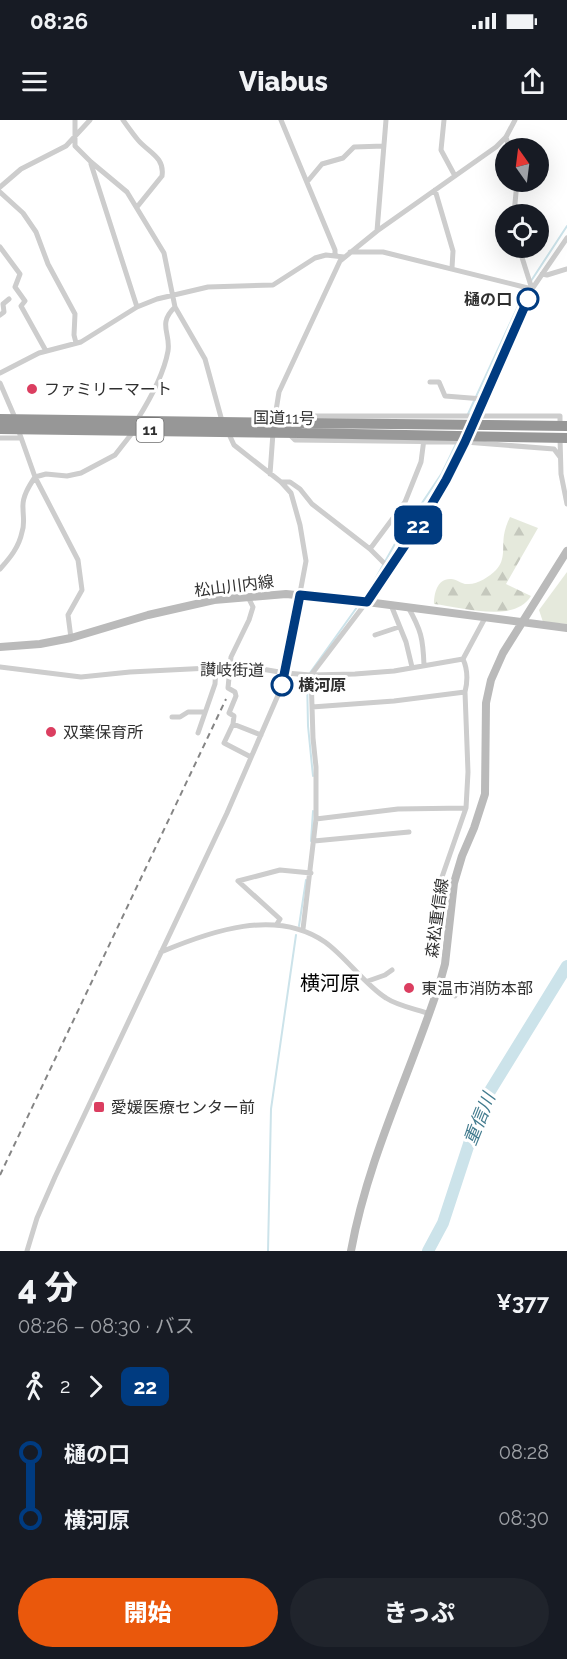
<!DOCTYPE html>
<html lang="ja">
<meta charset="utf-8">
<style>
body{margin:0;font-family:Raleway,"Noto Sans JP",sans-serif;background:#20242c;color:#f1f3f6;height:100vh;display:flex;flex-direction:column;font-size:22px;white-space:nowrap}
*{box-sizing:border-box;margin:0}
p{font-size:20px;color:#9ea1a6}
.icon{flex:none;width:33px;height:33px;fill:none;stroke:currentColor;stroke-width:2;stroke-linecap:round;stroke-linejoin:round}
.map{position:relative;height:1131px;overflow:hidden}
.side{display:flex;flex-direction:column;background:#171b24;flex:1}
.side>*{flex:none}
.badge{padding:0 12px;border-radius:9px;font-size:21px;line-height:39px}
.needle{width:39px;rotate:346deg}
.fabs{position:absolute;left:495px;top:18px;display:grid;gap:12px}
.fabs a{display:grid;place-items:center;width:54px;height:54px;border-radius:50%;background:#171b24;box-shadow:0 6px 24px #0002;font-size:30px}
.map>.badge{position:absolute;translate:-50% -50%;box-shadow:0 0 0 3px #fff}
.legs{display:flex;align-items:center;gap:9px;height:66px;padding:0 18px;font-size:20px}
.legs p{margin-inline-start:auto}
.head{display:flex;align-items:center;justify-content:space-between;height:102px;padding:0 18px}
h1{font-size:33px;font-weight:800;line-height:45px}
.primary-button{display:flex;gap:12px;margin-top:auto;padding:12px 18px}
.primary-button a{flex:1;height:69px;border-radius:36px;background:#ea580c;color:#fff;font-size:24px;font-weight:800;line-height:69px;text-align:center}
.primary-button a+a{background:#20242c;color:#f1f3f6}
ul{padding:0 18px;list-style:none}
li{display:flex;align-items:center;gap:21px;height:66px;font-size:22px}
li i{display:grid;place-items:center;width:9px;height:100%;margin:0 8px;background:currentColor}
li i::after{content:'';width:15px;height:15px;margin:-8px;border:4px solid;border-radius:50%;background:#171b24}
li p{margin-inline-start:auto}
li:first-child i{background:linear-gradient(#0000 50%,currentColor 0)}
li:last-child i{background:linear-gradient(currentColor 50%,#0000 0)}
.status{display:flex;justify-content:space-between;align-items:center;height:42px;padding:0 30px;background:#171b24;direction:ltr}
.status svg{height:16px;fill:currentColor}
header{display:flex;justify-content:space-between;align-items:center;height:78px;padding:0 18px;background:#171b24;font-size:27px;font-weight:800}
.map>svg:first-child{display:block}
.forest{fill:url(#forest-firs)}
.green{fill:#e5e9dc}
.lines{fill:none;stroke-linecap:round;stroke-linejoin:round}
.stream{stroke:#cce3ea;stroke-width:2}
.river{stroke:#cce3ea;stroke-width:12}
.street{stroke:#cdcdcd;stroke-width:5}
.secondary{stroke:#bababa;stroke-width:8}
.highway{stroke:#979797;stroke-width:10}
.rail{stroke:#858585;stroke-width:2;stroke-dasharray:6 4.5;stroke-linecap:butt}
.highway-bridge{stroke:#979797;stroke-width:10}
.line-1-casing{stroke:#fff;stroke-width:14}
.line-1{stroke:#003b80;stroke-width:9}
.stop-1-dot{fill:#fff;stroke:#003b80;stroke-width:3}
.poi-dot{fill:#db3e60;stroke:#fff;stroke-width:2}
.labels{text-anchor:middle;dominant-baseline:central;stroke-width:6;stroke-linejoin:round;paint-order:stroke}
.shield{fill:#fff;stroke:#6e6e6e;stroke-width:1.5}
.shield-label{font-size:15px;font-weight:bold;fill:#303030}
.stop-label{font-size:16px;font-weight:bold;fill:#303030;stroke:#fff;text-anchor:end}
.poi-label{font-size:16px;fill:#303030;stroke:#fff;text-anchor:start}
.street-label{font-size:16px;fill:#303030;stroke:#fff}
.water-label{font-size:18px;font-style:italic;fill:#427b8e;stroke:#fff}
.quarter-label{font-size:20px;fill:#000;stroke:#fff}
</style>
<div class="status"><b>08:26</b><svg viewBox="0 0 49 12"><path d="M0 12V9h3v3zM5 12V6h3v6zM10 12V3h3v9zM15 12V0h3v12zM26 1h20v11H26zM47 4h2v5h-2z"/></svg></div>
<header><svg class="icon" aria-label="menu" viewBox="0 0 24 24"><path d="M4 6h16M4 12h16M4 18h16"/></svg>Viabus<svg class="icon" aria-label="share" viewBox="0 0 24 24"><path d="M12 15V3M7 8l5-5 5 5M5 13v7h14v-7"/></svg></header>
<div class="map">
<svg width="567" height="1131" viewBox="0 0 567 1131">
<defs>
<pattern id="forest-firs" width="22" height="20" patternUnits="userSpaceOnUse" patternTransform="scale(1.5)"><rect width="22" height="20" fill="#e5e9dc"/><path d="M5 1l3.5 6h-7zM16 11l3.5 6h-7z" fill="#c5c8bd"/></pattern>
</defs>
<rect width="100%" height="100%" fill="#fff"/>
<path class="forest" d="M510 397 538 408 506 464 531 476C514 504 461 487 434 484 434 474 437 459 450 459 455 458 461 464 467 464 477 465 489 457 496 450 506 440 502 427 504 415 505 409 507 403 510 397Z"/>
<path class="green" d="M567 452V504L543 502 539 490Z"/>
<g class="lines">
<path class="stream" d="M531 161 567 106
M468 294 526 169
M364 479 396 422 442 353 457 322
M313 656 308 606 307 557 360 483
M311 721 313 691
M299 806 306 760
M268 1131 271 989 296 815"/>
<path class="river" d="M428 1131 443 1103 482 984 567 846"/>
<path class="street" d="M75 0V26L91 42 127 72 164 133 175 187 205 239 222 301
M123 0C128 7 133 14 138 20 148 32 165 37 162 56L137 87
M281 0 335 130V136
M444 0 441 30 455 56
M506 17 509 28
M91 44 137 187
M307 62 322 44 343 38 354 27 384 26
M0 67 21 49 66 26 90 0
M435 70 453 131 452 148
M0 72 23 93 36 112 48 144 75 194 74 215 76 223
M514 94 517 62
M377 111 386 0
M0 127 20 154 15 167 25 181 21 186 46 231
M519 128 532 169
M350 132H383L532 169
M542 154 547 155 567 149
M0 195 4 192 3 184 9 179
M0 253 39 233 81 222 137 187 157 179 208 167 273 165 315 138 326 135 344 137
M430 262H439L445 276 483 279
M0 263 16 300
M137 300C149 281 164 253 168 231 171 213 157 204 175 187
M288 301 295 296H560V305
M274 303 279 272 340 141 377 111 496 27 506 17 515 0
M472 305 532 169 567 118
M18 309 35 357 78 440 82 470 68 495 71 518
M289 314 295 320 465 322 554 329 560 337
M0 318H21
M560 318 561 354 567 384
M270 354 273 313
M281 362H290L300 369 312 384 370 429 389 448
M370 429 405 382 421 342 424 319
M0 449C10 438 19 427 22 412 25 404 23 397 23 388 22 377 29 366 35 357L46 354 67 356 81 353 115 335 133 312
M391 485 406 522 412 547
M408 487C421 510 423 518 424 545
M375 515 399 507
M463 539 485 498
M0 547 81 557 130 552 230 547 256 548 285 553 311 555 355 554 394 551 463 539
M312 587 394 581 465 572
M172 597H180L188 592H205
M233 604 234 596 229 593 236 576 235 572 228 568 231 537 249 500 253 487 248 477
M198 613 215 564 216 548
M251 637 224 623 233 604 261 615
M316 699 398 689 466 688
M314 721 409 712
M442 757 466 688 468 652 465 572C468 560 468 550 463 539
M277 804 280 799 238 761 280 750 311 753
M303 809 316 699V647L313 618 311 555 378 467 426 394 446 360 467 317
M161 832C211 811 276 788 325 822 346 837 365 865 386 878 398 886 416 889 430 894
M368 861 385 855 392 850
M438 870 455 876
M27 1131 37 1098 55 1057 227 693 282 566 285 553 306 441 300 405 291 373 281 362 234 325 228 312"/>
<path class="secondary" d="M0 527 40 524 71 518 148 495 214 480 286 474 367 482 567 508
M351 1131C368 1037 411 952 440 862L445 844 454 763 462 736 474 708 485 674 486 583 491 560 503 533 567 431"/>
<path class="highway" d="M0 299 300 303
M0 309 300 313"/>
<path class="rail" d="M0 1055 226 579"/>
<path class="highway-bridge" d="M300 303 567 306
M300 313 567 318"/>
</g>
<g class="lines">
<g class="line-1-casing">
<path id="line-1" d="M282 565 300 475 367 482 426 394 446 360 465 322 528 179"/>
</g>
<use href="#line-1" class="line-1"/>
</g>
<g class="stop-1-dot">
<circle cx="528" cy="179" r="10"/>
<circle cx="282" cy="565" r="10"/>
</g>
<g class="poi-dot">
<circle cx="32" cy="269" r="6"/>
<circle cx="51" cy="612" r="6"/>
<circle cx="409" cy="868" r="6"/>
<rect x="93" y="981" width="12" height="12" rx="3"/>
</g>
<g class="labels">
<rect class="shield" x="136.5" y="298" width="27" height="24" rx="4.5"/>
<g class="shield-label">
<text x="150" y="310">11</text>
</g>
<g class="stop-label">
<text x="512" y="179">樋の口</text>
<text x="298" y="565" text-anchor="start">横河原</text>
</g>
<g class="poi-label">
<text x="44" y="269">ファミリーマート</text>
<text x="63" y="612">双葉保育所</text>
<text x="421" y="868">東温市消防本部</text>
<text x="111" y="987">愛媛医療センター前</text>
</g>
<g class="street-label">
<text transform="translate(284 298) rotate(1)">国道11号</text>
<text transform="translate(234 466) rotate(-7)">松山川内線</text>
<text transform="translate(232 550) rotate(1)">讃岐街道</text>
<text transform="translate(437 798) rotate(-82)">森松重信線</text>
</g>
<g class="water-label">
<text transform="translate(479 999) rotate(-68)">重信川</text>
</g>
<g class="quarter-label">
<text x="330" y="863">横河原</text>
</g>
</g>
</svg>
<div class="fabs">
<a><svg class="needle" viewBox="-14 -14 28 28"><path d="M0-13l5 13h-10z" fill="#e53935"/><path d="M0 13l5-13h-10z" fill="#9ea1a6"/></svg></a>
<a><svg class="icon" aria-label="locate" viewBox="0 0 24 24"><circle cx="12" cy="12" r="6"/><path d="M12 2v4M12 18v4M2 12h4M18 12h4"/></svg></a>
</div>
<b class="badge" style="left:418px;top:405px;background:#003b80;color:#fff">22</b>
</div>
<section class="side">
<div class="head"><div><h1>4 分</h1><p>08:26 – 08:30 · バス</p></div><b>¥377</b></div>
<div class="legs"><svg class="icon" aria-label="walk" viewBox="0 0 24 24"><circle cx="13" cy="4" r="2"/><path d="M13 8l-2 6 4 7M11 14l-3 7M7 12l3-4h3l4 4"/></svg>2<svg class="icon" aria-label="forward" viewBox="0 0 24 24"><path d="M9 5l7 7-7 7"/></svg><b class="badge" style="background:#003b80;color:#fff">22</b></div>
<ul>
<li><i style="color:#003b80"></i><b>樋の口</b><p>08:28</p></li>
<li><i style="color:#003b80"></i><b>横河原</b><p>08:30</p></li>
</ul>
<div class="primary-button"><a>開始</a><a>きっぷ</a></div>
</section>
